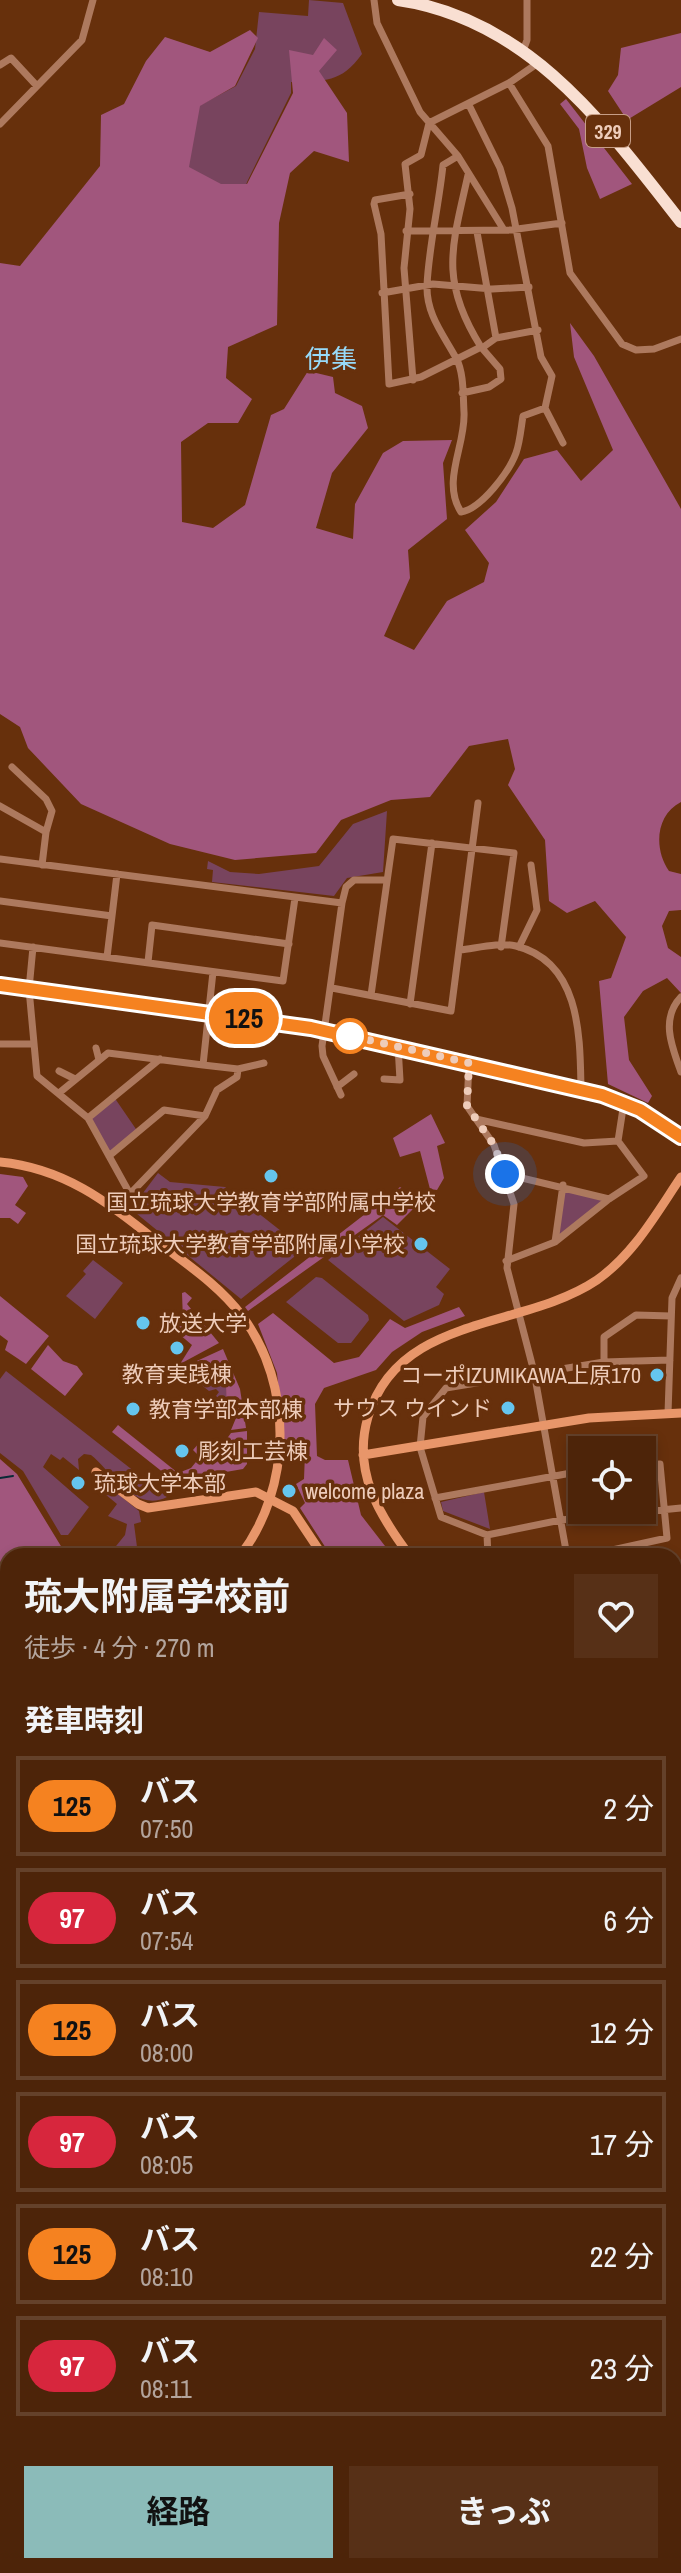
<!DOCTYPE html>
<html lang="ja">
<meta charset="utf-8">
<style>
body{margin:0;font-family:"Archivo Narrow","Noto Sans JP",sans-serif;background:#573017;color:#f1f3f6;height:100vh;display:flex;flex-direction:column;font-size:30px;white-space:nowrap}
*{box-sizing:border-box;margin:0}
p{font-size:26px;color:#b3a49c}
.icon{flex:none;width:44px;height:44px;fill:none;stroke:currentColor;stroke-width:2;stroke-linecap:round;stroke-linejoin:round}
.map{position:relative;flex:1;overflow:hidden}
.sheet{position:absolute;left:0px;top:1548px;width:682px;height:1026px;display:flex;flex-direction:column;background:#4d2409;border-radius:24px 24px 0 0;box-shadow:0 4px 12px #0003,0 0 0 2px #64412a}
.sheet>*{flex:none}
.badge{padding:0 16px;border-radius:26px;font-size:28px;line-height:52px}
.fabs{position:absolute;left:568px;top:1436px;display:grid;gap:16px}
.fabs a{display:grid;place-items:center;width:88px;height:88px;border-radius:0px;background:#4d2409;box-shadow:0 4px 12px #0003,0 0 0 2px #64412a;font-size:40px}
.you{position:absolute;width:40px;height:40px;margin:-20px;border:6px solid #fff;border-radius:50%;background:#1a73e8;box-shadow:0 0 0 12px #1a73e833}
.map>.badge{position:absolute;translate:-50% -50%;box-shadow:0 0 0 4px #fff}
h2{padding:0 24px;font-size:30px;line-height:72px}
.round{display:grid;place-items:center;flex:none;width:84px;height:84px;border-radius:0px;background:#573017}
.overview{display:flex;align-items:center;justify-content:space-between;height:136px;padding:0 24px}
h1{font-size:38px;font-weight:700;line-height:60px}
.action{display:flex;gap:16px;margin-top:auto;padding:16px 24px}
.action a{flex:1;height:92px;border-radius:0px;background:#8bbbb9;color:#111;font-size:32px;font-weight:700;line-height:92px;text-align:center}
.action a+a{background:#573017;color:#f1f3f6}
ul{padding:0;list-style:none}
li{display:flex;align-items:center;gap:24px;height:100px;margin:0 16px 12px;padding:0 8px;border:4px solid #64412a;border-radius:0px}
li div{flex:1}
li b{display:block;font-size:30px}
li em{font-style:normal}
li .badge{min-width:88px;font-weight:700;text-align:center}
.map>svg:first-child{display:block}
.green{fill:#78445e}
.forest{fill:#a1567d}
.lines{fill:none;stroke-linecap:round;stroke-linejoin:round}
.stream{stroke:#092936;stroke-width:2}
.street{stroke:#ad795e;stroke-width:7}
.secondary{stroke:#e8966a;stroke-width:9}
.primary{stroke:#faba99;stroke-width:11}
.highway{stroke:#f9dfd2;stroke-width:12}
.line-casing{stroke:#fff;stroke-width:18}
.line{stroke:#f58220;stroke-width:12}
.walk{stroke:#eeccba;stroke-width:8;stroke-dasharray:0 14.4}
.stop-dot{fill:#fff;stroke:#f58220;stroke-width:4}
.poi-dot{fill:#65c5ee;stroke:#67300c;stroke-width:3}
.labels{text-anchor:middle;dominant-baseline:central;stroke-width:7;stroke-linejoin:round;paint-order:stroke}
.shield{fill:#67300c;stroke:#c69d86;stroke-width:2}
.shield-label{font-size:20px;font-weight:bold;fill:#eeccba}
.poi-label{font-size:22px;fill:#eeccba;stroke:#67300c;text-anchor:start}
.quarter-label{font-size:26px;fill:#97daf9;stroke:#67300c}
</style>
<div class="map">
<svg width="681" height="2573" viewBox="0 0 681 2573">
<rect width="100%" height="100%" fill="#67300c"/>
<path class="green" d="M309 0 343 3 362 54C341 83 325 81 291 82V93L247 182 232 234 167 152 180 116 236 86 255 49 259 12 308 16Z
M387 811 383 872 347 878 334 896 212 882 213 870 207 869 208 861 230 872 259 874 319 866 353 824Z
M114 1097 138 1132 109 1156 88 1118Z
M158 1173 170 1182 225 1187 304 1249 241 1299 131 1209Z
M563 1185 609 1199 555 1242Z
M383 1217 450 1269 436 1287 444 1294 439 1305 404 1321 328 1260Z
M93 1260 123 1283 95 1319 66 1296 86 1274 83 1271Z
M316 1277 322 1278 368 1315 369 1320 351 1343H338L286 1302Z
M212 1361 226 1387 228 1405 216 1396 219 1392 216 1389 209 1391 190 1376Z
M6 1371 167 1497C135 1513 112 1472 91 1455L84 1454 78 1459 79 1470 63 1457 60 1460 51 1454 43 1467 89 1507 68 1535H61L23 1471 0 1453V1379Z
M112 1489 139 1511 141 1522 134 1524 137 1547 111 1552V1556H86L93 1549 112 1551 125 1535 127 1524 108 1516 117 1504 105 1494Z
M484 1492 490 1529 443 1511 441 1502Z"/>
<path class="forest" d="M250 30 258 38 235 86 200 106 189 167 221 184H247L293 93 289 50 313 55 324 38 337 50 319 71 347 113 349 162 314 151 290 173 279 223 277 325 228 347 226 378 252 399 238 423H208L181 442 182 522 213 528 245 505 271 415 284 409 308 371 333 377 335 393 362 406 368 428 332 473 316 528 353 539 355 504 383 453 403 441 452 440 443 463 447 519 408 550 410 578 384 636 414 650 447 601 484 582 489 563 465 530 496 502 524 459 557 450 581 481 613 450 574 357 570 323 594 356 681 509V802C655 815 654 850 669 871L681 874V910L669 911 662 926 668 948 681 957V993L667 978 643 991 624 1017 629 1060 652 1096 648 1103 608 1084 599 981 611 978 626 937 595 901 567 913 549 901 545 840 508 785 515 769 508 739 469 746 430 797 391 800 341 820 316 853 235 860 170 844 81 804 28 748 20 727 0 714V263L20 266 100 166 101 115 124 104 146 61 165 37 210 52Z
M681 33V87L627 120 608 91 618 75 621 48Z
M566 99 632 184 600 199 587 168 579 129 560 104Z
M431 1114 445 1143 437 1146 444 1178 437 1190 430 1189 420 1151 400 1157 393 1138Z
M0 1174 23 1177 28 1186 15 1205 26 1213 18 1224 10 1218H0Z
M400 1187 412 1195 413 1209 397 1225 383 1215 248 1311 245 1307Z
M185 1292 192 1298 187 1304 219 1343 180 1364 192 1345 173 1329 183 1321 182 1293Z
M0 1296 49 1336 26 1364 5 1350 8 1341 0 1335Z
M459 1307 465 1316 422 1332 392 1352 376 1370 324 1388 315 1404 317 1456 325 1460H348L361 1515 385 1546 386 1556H331L300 1508 305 1503 296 1484 304 1479 305 1453 285 1455 277 1373 258 1324 273 1313 334 1363 359 1357 390 1319 405 1328Z
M48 1345 63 1361 77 1366 83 1374 65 1396 31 1369Z
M223 1349 240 1389 246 1428 231 1430 236 1418 227 1411 226 1387 213 1362 185 1383 179 1378 188 1365Z
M118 1425 178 1473 191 1468 200 1457 193 1450 199 1443 215 1455 231 1433 247 1431V1464L243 1469 174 1481 112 1432Z
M0 1459 17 1474 67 1556H8V1601L0 1597Z
M674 1662 681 1671V1897L676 1899 681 1914 676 1968 681 1974V2160L674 2158Z
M681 2274V2573H673V2569L667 2566H674V2288L678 2289Z"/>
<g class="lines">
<path class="stream" d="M0 1478 13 1476
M674 1832 681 1830"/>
<path class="street" d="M374 0 377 23 420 112 458 156 504 230
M523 51 527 40V0
M0 65 11 58 37 86
M509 83 548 146 570 273 622 344 636 350 654 349 681 339
M429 123 509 83 538 63
M0 124 82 40 93 0
M458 156 443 165C439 205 429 245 427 285 426 314 443 334 456 358 464 372 463 396 464 412 466 445 441 481 461 512 481 509 509 472 516 453 520 442 521 428 523 416L545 408 552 376 541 357 512 208 500 168 469 105
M410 194 375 200 374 204 381 234 389 384 421 377 481 347C439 280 452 247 468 175
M406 231 510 230 562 223
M477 232 496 338
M382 293 433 284 492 289 529 287
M482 348 496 338 538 330
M413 380 404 268 410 209 405 164 421 155 429 123
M462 393 489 387 501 379 500 369 481 347
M545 408 563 443
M12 767 46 799 52 811 46 832
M0 806 46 832 42 865
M0 859 342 903
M0 901 112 916 117 874
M0 943 283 981 295 898
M33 947 29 989 37 1076 88 1118 130 1194 205 1116
M519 947 537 910 531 865
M460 950C477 948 500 942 516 946 581 962 580 1037 581 1089
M107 957 112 916
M148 962 152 925 289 944
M213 972 203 1065 238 1069
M332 988 451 1011 478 803
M371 995 393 839 514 853 501 947
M681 997C660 1019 672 1047 681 1072
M410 1004 432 843
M0 1044H33
M96 1048 99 1060
M469 1063 467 1106 494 1145 514 1204 507 1268 534 1372 567 1556
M59 1071 75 1079
M384 1079 400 1080 398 1046
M337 1087 354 1074
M59 1093 108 1053 203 1065
M341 1095 323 1056 322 1046 342 903 346 887 354 880H385
M88 1118 160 1059
M476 1119 584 1143 618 1141
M109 1156 164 1110 205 1116 217 1090 237 1077 238 1069 264 1063
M505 1174 609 1199
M563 1185 555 1242 609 1199 644 1176 618 1141 624 1102
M506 1261 555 1242
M670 1360 604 1362 446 1388 423 1417 420 1447 441 1517 487 1535 561 1520 681 1508
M604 1362V1337L636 1315 671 1316
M668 1413 672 1298 681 1278
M435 1498 582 1471
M487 1535 488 1556
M585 1556 667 1538 660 1464 642 1465
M0 1949 8 1952
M0 2063 8 2066
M0 2217 8 2207
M681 2424V2430
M0 2442 8 2436
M674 2459 681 2447
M0 2494 8 2509
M43 2566 48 2573
M583 2566 590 2573"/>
<path class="secondary" d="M0 1162C63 1168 107 1201 155 1240 185 1263 219 1285 242 1316 294 1385 292 1488 240 1556
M363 1455 589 1418 681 1413
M96 1472 138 1504 148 1508 256 1492 293 1511 323 1556
M410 1556C379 1515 352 1471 368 1417 398 1314 523 1330 597 1280 634 1254 656 1214 681 1177
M424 1556 442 1551 464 1556
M674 1586 681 1585
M0 1718 8 1713
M674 2185 681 2184
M0 2400 8 2393
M406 2566 422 2573
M287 2573 290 2566"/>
<path class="primary" d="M0 985 324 1030 602 1095 640 1110 681 1137"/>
<path class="highway" d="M398 0C529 19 605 125 681 222
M0 2086 8 2088
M0 2098 8 2100
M545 2566 551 2573
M558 2566 566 2573"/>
</g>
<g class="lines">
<g class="line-casing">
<path id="line" d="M0 985 311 1028 602 1095 640 1110 681 1137"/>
</g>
<use href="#line" class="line"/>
<path class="walk" d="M350 1036 339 1033 469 1063 467 1106 494 1145 505 1174"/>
</g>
<circle class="stop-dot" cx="350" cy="1036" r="16"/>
<g class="poi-dot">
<circle cx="271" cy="1176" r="8"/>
<circle cx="421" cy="1244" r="8"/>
<circle cx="143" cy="1323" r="8"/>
<circle cx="177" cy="1348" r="8"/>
<circle cx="657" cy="1375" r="8"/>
<circle cx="508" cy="1408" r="8"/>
<circle cx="133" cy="1409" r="8"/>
<circle cx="182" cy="1451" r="8"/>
<circle cx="78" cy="1483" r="8"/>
<circle cx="289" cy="1491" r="8"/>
</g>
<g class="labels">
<rect class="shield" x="586" y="115" width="44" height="32" rx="6"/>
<g class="shield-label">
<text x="608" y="131">329</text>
</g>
<g class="poi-label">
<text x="271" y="1202" text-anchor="middle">国立琉球大学教育学部附属中学校</text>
<text x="405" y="1244" text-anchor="end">国立琉球大学教育学部附属小学校</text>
<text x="159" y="1323">放送大学</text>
<text x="177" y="1374" text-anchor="middle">教育実践棟</text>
<text x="641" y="1375" text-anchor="end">コーポIZUMIKAWA上原170</text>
<text x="492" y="1408" text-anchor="end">サウス ウインド</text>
<text x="149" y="1409">教育学部本部棟</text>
<text x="198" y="1451">彫刻工芸棟</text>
<text x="94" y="1483">琉球大学本部</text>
<text x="305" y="1491">welcome plaza</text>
</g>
<g class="quarter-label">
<text x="331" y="358">伊集</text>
</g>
</g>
</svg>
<div class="fabs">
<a><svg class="icon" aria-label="locate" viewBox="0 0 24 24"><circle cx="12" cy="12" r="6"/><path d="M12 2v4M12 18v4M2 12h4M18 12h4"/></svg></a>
</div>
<div class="you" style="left:505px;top:1174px"></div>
<b class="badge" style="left:244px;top:1018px;background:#f58220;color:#111">125</b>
<section class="sheet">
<div class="overview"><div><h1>琉大附属学校前</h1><p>徒歩 · 4 分 · 270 m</p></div><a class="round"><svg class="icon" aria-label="heart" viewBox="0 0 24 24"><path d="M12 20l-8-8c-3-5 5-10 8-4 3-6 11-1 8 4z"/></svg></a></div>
<h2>発車時刻</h2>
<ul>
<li><span class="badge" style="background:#f58220;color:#111">125</span><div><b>バス</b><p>07:50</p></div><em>2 分</em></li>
<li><span class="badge" style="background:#d7263d;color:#fff">97</span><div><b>バス</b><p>07:54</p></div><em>6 分</em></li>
<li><span class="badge" style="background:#f58220;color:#111">125</span><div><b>バス</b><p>08:00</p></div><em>12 分</em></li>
<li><span class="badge" style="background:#d7263d;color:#fff">97</span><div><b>バス</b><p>08:05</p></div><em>17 分</em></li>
<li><span class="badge" style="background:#f58220;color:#111">125</span><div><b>バス</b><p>08:10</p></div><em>22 分</em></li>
<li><span class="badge" style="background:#d7263d;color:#fff">97</span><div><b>バス</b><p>08:11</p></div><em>23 分</em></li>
</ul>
<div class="action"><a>経路</a><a>きっぷ</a></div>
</section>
</div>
